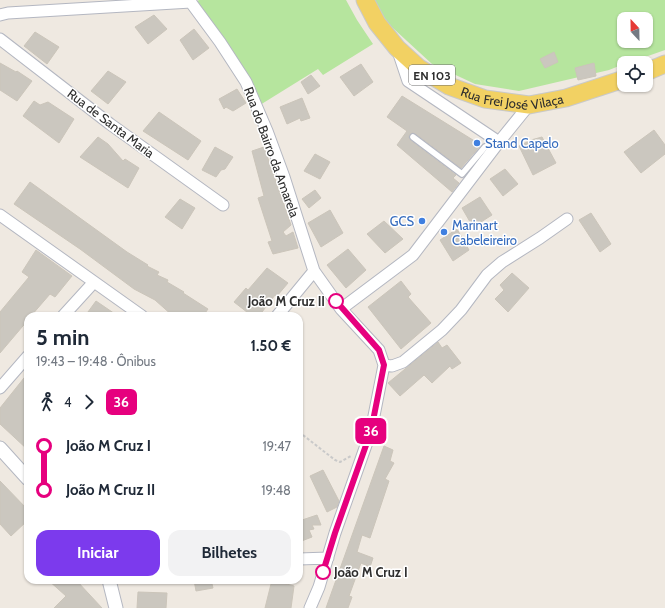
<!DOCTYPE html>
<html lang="pt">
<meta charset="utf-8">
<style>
body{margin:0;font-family:Cabin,sans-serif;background:#f2f2f3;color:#1f2937;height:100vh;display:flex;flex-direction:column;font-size:15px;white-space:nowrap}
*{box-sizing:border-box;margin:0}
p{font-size:13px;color:#747a83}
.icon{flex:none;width:22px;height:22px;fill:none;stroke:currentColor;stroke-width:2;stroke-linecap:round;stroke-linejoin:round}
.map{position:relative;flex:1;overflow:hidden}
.details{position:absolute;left:24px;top:312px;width:279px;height:272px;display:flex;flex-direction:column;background:#fff;border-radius:12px;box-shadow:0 1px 3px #0004}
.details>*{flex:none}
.badge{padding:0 8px;border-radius:6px;font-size:14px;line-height:26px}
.needle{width:26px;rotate:338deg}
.fabs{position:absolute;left:617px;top:12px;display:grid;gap:8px}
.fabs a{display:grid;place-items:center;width:36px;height:36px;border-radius:8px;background:#fff;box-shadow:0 1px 3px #0004;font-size:20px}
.map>.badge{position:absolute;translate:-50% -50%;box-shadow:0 0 0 2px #fff}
.legs{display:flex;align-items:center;gap:6px;height:44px;padding:0 12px;font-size:13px}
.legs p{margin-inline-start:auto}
.headline{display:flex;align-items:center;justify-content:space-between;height:68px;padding:0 12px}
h1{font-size:22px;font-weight:700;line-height:30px}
.button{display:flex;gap:8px;margin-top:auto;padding:8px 12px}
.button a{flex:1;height:46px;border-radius:12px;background:#7c3aed;color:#fff;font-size:16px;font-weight:700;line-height:46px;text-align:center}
.button a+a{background:#f2f2f3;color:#1f2937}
ul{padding:0 12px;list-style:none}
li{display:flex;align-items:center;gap:14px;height:44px;font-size:15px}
li i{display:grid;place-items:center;width:6px;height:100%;margin:0 5px;background:currentColor}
li i::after{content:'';width:10px;height:10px;margin:-5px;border:3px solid;border-radius:50%;background:#fff}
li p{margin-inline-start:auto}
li:first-child i{background:linear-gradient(#0000 50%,currentColor 0)}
li:last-child i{background:linear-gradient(currentColor 50%,#0000 0)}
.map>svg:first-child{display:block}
.green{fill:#b6e59e;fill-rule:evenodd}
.building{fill:#cbc7bf;stroke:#cbc5ba}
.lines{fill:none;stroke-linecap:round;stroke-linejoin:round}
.service-casing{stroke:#b4b7c1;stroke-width:8}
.minor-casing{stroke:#b4b7c1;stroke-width:13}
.tertiary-casing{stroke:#b4b7c1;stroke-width:15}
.primary-casing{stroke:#c9c9c9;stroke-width:19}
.path{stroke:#c9c9c9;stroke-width:2;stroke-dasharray:3 2;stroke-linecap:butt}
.service{stroke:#fff;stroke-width:5.5}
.minor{stroke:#fff;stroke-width:11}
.tertiary{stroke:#fff;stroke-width:13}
.primary{stroke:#f2d163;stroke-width:17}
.line-1-casing{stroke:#fff;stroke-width:9}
.line-1{stroke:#e6007e;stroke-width:6}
.shop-dot{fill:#3f7fe0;stroke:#fff;stroke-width:1.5}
.stop-1-dot{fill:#fff;stroke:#e6007e;stroke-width:2}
.labels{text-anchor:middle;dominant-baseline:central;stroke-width:3;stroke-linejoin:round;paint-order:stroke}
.shield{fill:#fff;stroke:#6d6d6d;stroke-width:1}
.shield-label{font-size:12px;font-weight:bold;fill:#2e2e2e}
.street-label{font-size:13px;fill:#2e2e2e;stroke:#fff}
.shop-label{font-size:13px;fill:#366cbe;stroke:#fff;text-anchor:start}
.stop-label{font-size:13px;font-weight:bold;fill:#2e2e2e;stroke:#fff;text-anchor:end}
</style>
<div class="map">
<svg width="665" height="608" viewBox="0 0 665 608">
<rect width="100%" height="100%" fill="#efe9e1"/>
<path class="green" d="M199 0H346L357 20 373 44 323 75 318 69 260 105 194 3Z
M373 0H665V50L628 63H624V64L609 70 519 91 475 84 432 64 382 18ZM624 19H646V41H624Z"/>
<path class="building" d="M154 15 167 29 148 44 135 27Z
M194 29 209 48 193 60 180 40Z
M35 32 59 47 47 64 24 46Z
M554 52 558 62 545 68 540 59Z
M0 63 16 72 17 71 32 81 17 101 0 90Z
M594 63 596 76 578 80 575 68Z
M361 64 373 82 354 96 340 77Z
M108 71 126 82 108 104 91 91Z
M311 75 320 86 308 94 301 82Z
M237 89 246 103 233 111 226 107 224 109 219 99Z
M402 96 481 145 461 168 416 134 412 133 409 135V138L410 140 456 175 453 178 459 183 452 192 397 145 407 131 387 117Z
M302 98 310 118 301 121 300 118 287 124 280 107Z
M34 101 40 105 48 102 74 119 59 143 23 116Z
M159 112 201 141 188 160 143 131Z
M654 130 665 145V154L641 173 624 152Z
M98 137 108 144 123 161 125 159 139 168 128 188 80 157Z
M542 137 556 163 533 175 519 146 531 140Z
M215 147 233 157 225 169 221 170 216 177 202 170Z
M264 147 291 225 283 232 286 236 293 232 298 248 273 254 268 242 272 241 258 198 264 196 252 151Z
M315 154 330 162 320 179 304 171Z
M505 169 518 184 503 196 490 179Z
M30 182 127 252 148 265 147 266 159 272 157 275 168 280 167 282 184 292 183 293 208 309 203 316H173L155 300 134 289 80 249 14 204Z
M315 190 321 198 309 208 302 199Z
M480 197 492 215 473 227 462 208Z
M180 199 195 208 182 229 165 217Z
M330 210 343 233 321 247 308 223Z
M591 213 611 244 600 252 579 220Z
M384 221 403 239 385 253 367 234Z
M457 229 469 250 453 261 440 240Z
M348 249 366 270 346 288 327 265Z
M36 250 72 276 55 297 50 294 31 316H28V320L0 353V312L29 277 22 272Z
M267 268 288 283 277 296 275 295 259 316H252L234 302 246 288 248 290Z
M512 273 529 288 508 312 495 299 504 290 500 285Z
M401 281 411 294 408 297 431 323 401 349 368 307Z
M96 301 118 316H85Z
M438 342 442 348 447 345 461 363 452 369 450 366 432 383 424 375 400 396 388 383Z
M28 373V450L0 424V408Z
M384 446 393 450 390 461 394 463 385 479 389 481 370 538 362 535 357 552 373 558 370 567 361 563 349 596 352 597 348 608H326Z
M323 470 339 501 337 507 327 512 310 476Z
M0 481 28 510V520L11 536 0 524Z
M317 515 321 525H312L314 529 309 530 312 537 299 542V521Z
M48 580H76L102 608H54L66 596Z
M194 580H211L213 588 196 591Z
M272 580 294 586 291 608H265Z
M138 592 167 593 166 608H137Z"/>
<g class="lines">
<g class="service-casing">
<path id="service" d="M413 137 462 174 485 147 495 143"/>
</g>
<g class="minor-casing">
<path id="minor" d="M189 0 220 42 246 82 267 131 284 177 314 271 341 309 379 350 384 365 371 431 335 533 319 587 310 608
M0 15 8 13 191 2
M0 39 110 124 223 205
M398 51 408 81 499 142
M0 215 142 316
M341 309 413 255 499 142 529 105
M63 316 94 282
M277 316 314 271
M384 365 392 366 403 362 442 330 461 310 487 275 502 262 540 238 567 219
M0 388 28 356
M299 559 328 558"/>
</g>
<g class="tertiary-casing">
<path id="tertiary" d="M0 448 28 479
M109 580 116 608"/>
</g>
<g class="primary-casing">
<g id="primary">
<path id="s1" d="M365 0 377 23 397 48 419 68 449 86 485 99 529 105 566 98 624 79"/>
<path d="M646 72 665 64"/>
</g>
</g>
<path class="path" d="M299 432 335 460 340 462 351 456"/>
<use href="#service" class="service"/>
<use href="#minor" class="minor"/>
<use href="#tertiary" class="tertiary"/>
<use href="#primary" class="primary"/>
</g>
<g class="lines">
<g class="line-1-casing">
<path id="line-1" d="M323 572 335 533 371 431 384 365 379 350 336 301"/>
</g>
<use href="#line-1" class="line-1"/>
</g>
<g class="shop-dot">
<circle cx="477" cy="143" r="4"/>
<circle cx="422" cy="221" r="4"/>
<circle cx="444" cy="232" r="4"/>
</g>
<g class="stop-1-dot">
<circle cx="336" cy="301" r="7"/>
<circle cx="323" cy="572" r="7"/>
</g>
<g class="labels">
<rect class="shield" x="409" y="65" width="46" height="20" rx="3"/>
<g class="shield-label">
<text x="432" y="75">EN 103</text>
</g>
<g class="street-label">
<text stroke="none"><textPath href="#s1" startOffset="188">Rua Frei José Vilaça</textPath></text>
<text transform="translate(111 123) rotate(37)">Rua de Santa Maria</text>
<text transform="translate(272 152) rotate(70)">Rua do Bairro da Amarela</text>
</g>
<g class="shop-label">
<text x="485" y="143">Stand Capelo</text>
<text x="414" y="221" text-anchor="end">GCS</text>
<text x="452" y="225">Marinart<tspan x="452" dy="15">Cabeleireiro</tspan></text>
</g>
<g class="stop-label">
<text x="325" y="301">João M Cruz II</text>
<text x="334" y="572" text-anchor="start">João M Cruz I</text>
</g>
</g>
</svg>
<div class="fabs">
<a><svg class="needle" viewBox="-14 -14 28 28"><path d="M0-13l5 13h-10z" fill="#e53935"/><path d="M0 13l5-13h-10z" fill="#747a83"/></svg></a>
<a><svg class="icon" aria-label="locate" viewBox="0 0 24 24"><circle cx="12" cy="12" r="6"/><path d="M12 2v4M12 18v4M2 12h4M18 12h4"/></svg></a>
</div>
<b class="badge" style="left:371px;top:431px;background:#e6007e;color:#fff">36</b>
<section class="details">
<div class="headline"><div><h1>5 min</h1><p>19:43 – 19:48 · Ônibus</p></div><b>1.50 €</b></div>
<div class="legs"><svg class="icon" aria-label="walk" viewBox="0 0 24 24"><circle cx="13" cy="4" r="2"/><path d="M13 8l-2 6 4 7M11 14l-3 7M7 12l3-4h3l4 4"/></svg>4<svg class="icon" aria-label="forward" viewBox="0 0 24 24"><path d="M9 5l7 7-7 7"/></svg><b class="badge" style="background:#e6007e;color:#fff">36</b></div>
<ul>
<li><i style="color:#e6007e"></i><b>João M Cruz I</b><p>19:47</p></li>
<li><i style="color:#e6007e"></i><b>João M Cruz II</b><p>19:48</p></li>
</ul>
<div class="button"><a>Iniciar</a><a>Bilhetes</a></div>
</section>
</div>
